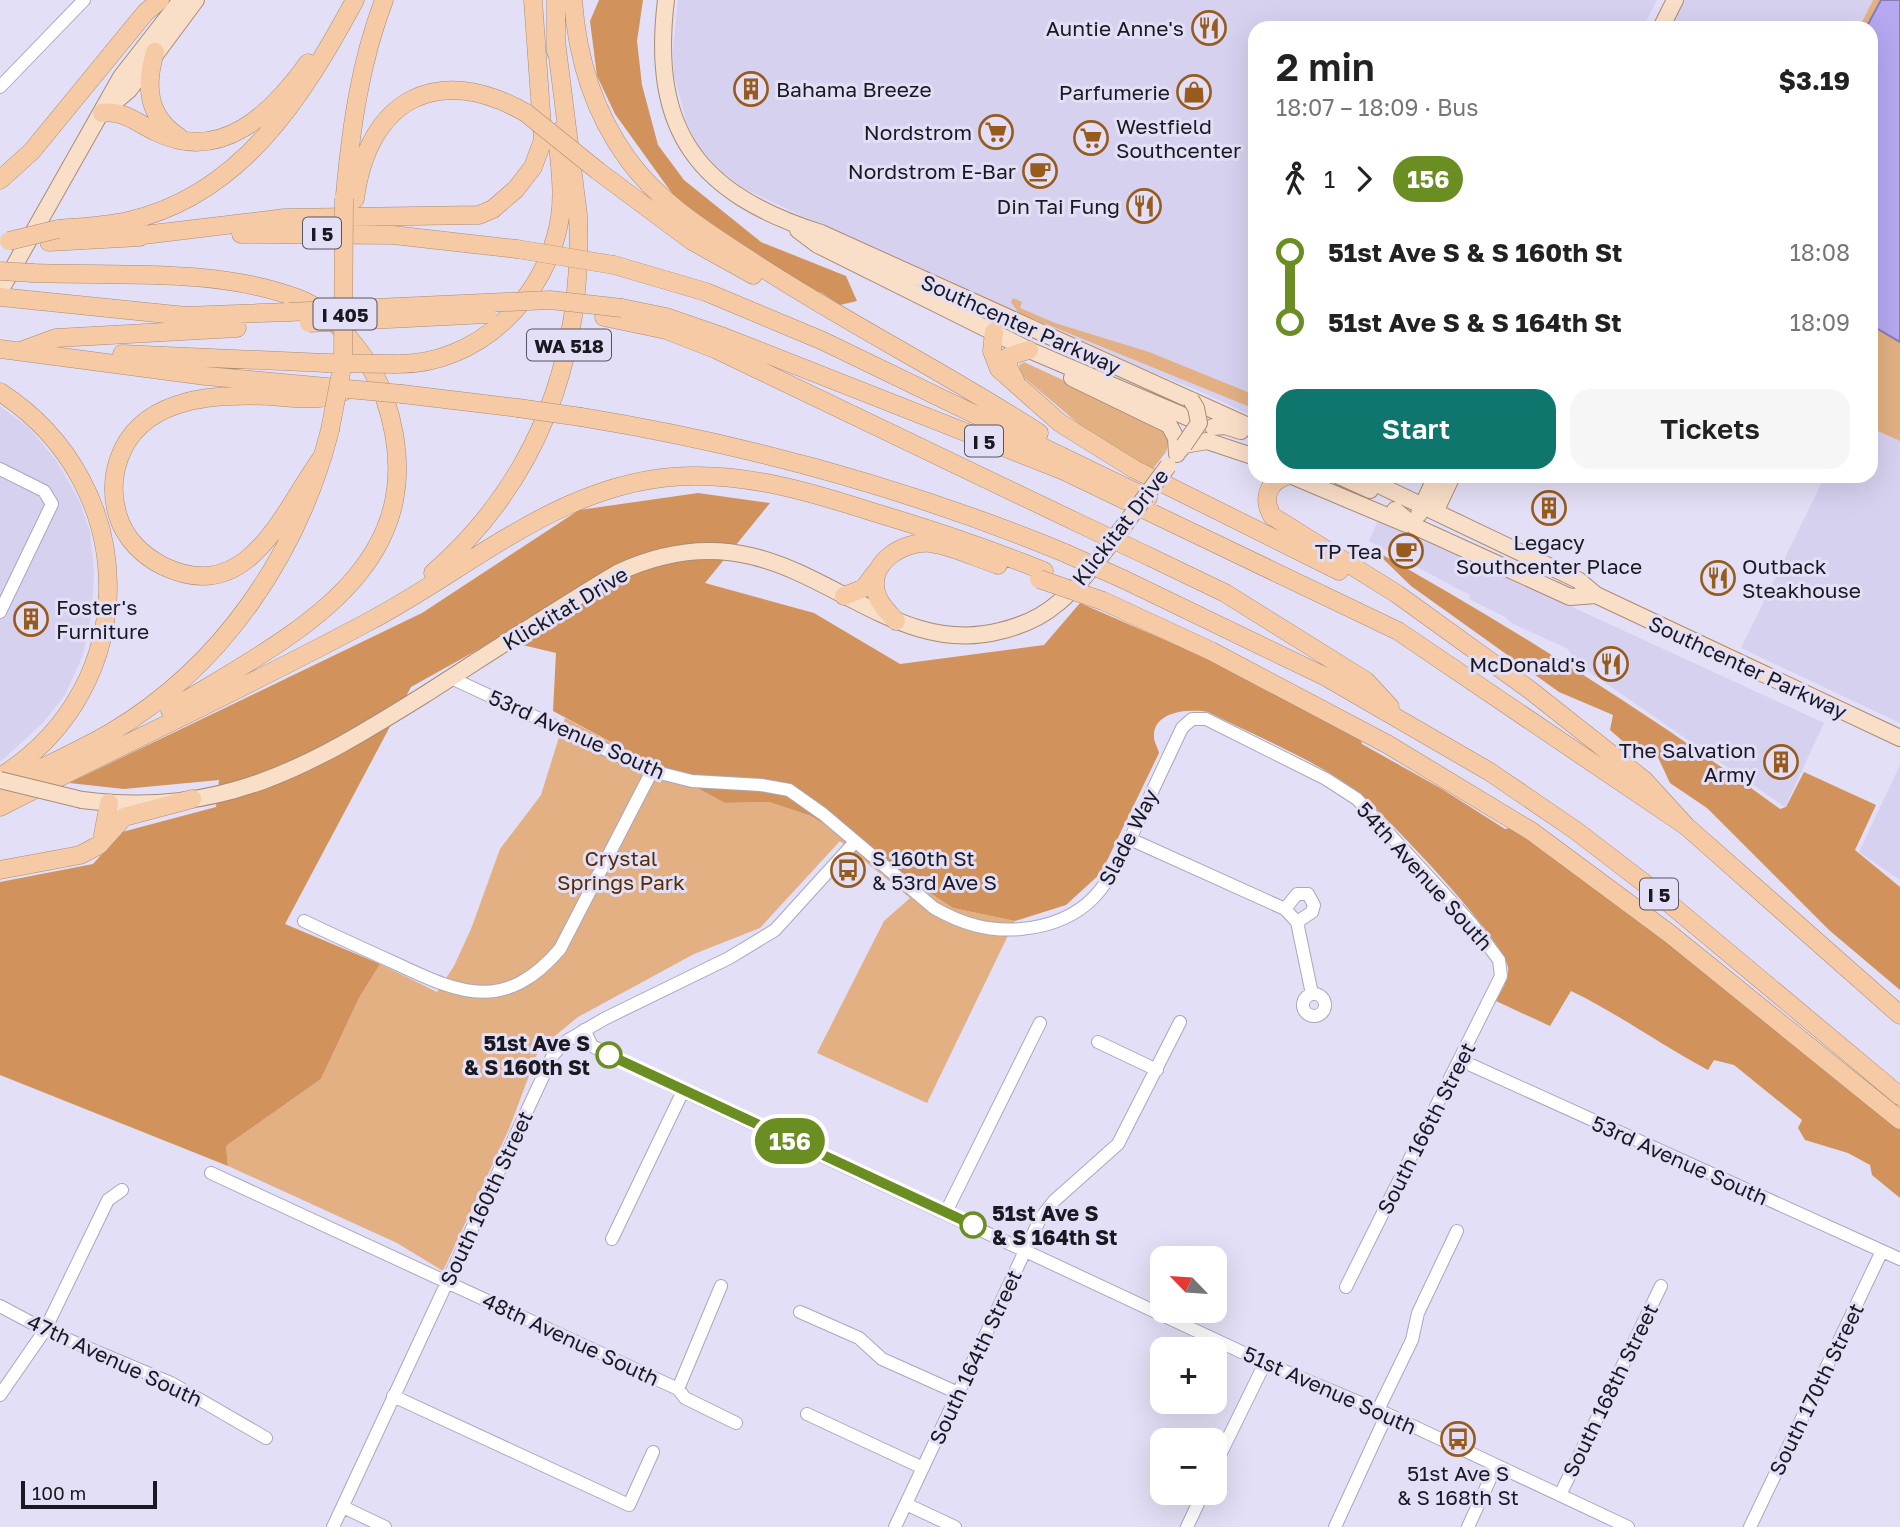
<!DOCTYPE html>
<meta charset="utf-8">
<style>
body{margin:0;font-family:"Golos Text",sans-serif;background:#f6f6f6;color:#222;height:100vh;display:flex;flex-direction:column;font-size:26px;white-space:nowrap}
*{box-sizing:border-box;margin:0}
p{font-size:23px;color:#767676}
.icon{flex:none;width:38px;height:38px;fill:none;stroke:currentColor;stroke-width:2;stroke-linecap:round;stroke-linejoin:round}
.map{position:relative;flex:1;overflow:hidden}
.drawer{position:absolute;left:1248px;top:21px;width:630px;height:462px;display:flex;flex-direction:column;background:#fff;border-radius:21px;box-shadow:0 7px 28px #0002}
.drawer>*{flex:none}
.badge{padding:0 14px;border-radius:23px;font-size:24px;line-height:46px}
.needle{width:46px;rotate:295deg}
.buttons{position:absolute;left:1150px;top:1246px;display:grid;gap:14px}
.buttons a{display:grid;place-items:center;width:77px;height:77px;border-radius:14px;background:#fff;box-shadow:0 7px 28px #0002;font-size:35px}
.scale{position:absolute;left:21px;bottom:18px;width:136px;box-sizing:border-box;padding-left:7px;border:4px solid #1a1921;border-top:0;font-size:19px;line-height:24px;white-space:nowrap;color:#1a1921;-webkit-text-stroke:5px #e2dff6;paint-order:stroke}
.map>.badge{position:absolute;translate:-50% -50%;box-shadow:0 0 0 4px #fff}
.legs{display:flex;align-items:center;gap:10px;height:77px;padding:0 28px;font-size:23px}
.legs p{margin-inline-start:auto}
.overview{display:flex;align-items:center;justify-content:space-between;height:119px;padding:0 28px}
h1{font-size:38px;font-weight:600;line-height:52px}
.cta{display:flex;gap:14px;margin-top:auto;padding:14px 28px}
.cta a{flex:1;height:80px;border-radius:21px;background:#0f766e;color:#fff;font-size:28px;font-weight:600;line-height:80px;text-align:center}
.cta a+a{background:#f6f6f6;color:#222}
ul{padding:0 28px;list-style:none}
li{display:flex;align-items:center;gap:24px;height:70px;font-size:26px}
li i{display:grid;place-items:center;width:10px;height:100%;margin:0 9px;background:currentColor}
li i::after{content:'';width:18px;height:18px;margin:-9px;border:5px solid;border-radius:50%;background:#fff}
li p{margin-inline-start:auto}
li:first-child i{background:linear-gradient(#0000 50%,currentColor 0)}
li:last-child i{background:linear-gradient(currentColor 50%,#0000 0)}
.map>svg:first-child{display:block}
.built{fill:#d6d1ef}
.green{fill:#e2b083}
.forest{fill:#d1935b}
.water{fill:#b6a8f1;stroke:#877db3;stroke-width:2}
.lines{fill:none;stroke-linecap:round;stroke-linejoin:round}
.minor-casing{stroke:#aaa7bd;stroke-width:14}
.major-casing{stroke:#a98c76;stroke-width:18}
.highway-casing{stroke:#a98c76;stroke-width:19}
.minor{stroke:#fff;stroke-width:12}
.major{stroke:#fadfc8;stroke-width:16}
.highway{stroke:#f6caa4;stroke-width:18}
.major-bridge-casing{stroke:#a98c76;stroke-width:18;stroke-linecap:butt}
.highway-bridge-casing{stroke:#a98c76;stroke-width:19;stroke-linecap:butt}
.major-bridge{stroke:#fadfc8;stroke-width:16}
.highway-bridge{stroke:#f6caa4;stroke-width:18}
.line-1-casing{stroke:#fff;stroke-width:16}
.line-1{stroke:#6b8e23;stroke-width:10}
.stop-1-dot{fill:#fff;stroke:#6b8e23;stroke-width:3.5}
.labels{text-anchor:middle;dominant-baseline:central;stroke-width:6;stroke-linejoin:round;paint-order:stroke}
.shield{fill:#e2dff6;stroke:#565461;stroke-width:2}
.shield-label{font-size:19px;font-weight:bold;fill:#1a1921}
.poi-label{font-size:21px;fill:#1a1921;stroke:#e2dff6;text-anchor:end}
.street-label{font-size:21px;fill:#1a1921;stroke:#e2dff6}
.park-label{font-size:21px;fill:#542c00;stroke:#e2dff6}
.stop-label{font-size:21px;font-weight:bold;fill:#1a1921;stroke:#e2dff6;text-anchor:end}
</style>
<div class="map">
<svg width="1900" height="1527" viewBox="0 0 1900 1527">
<rect width="100%" height="100%" fill="#e2dff6"/>
<path class="built" d="M678 0H1657L1643 28H1255V417L1197 390 1020 320 743 188 720 170 699 147 687 124 674 75 673 51Z
M1672 0H1873L1859 28H1659Z
M0 406 28 427 56 460 79 500 90 532 94 572 92 612 83 655 65 695 42 724 0 762Z
M1871 428 1900 441V723L1741 648 1825 476H1871Z
M1379 518 1824 723 1785 807 1578 664 1568 649 1513 624 1505 617 1469 599 1470 595 1460 590 1369 541Z
M1900 765V880L1859 852Z"/>
<path class="green" d="M1873 0H1900V441L1871 428V28H1859Z
M1013 298 1022 302 1020 308 1055 323 1149 352 1255 395V409L1019 313 1011 302Z
M1024 362 1158 424 1169 440 1166 452 1152 470 1087 431 1021 375 1019 365Z
M565 718 725 803 769 802 811 816 953 908 1015 921 927 1103 817 1053 884 921 910 898 840 841 760 928 694 954 578 1017 539 1049 509 1129 443 1271 397 1243 228 1166 226 1146 321 1079 359 998 380 964 437 992 454 966 471 929 500 849 541 795Z"/>
<path class="forest" d="M599 0H643L637 41 642 85 658 145 684 180 761 242 846 276 857 301 840 305 822 293 799 284 679 203 615 114 597 76 590 21Z
M698 493 770 503 705 583 814 613 900 664 1044 645 1080 603 1204 657 1360 739 1362 744 1442 789 1505 829 1511 828 1625 907 1900 1128V1198L1872 1175 1870 1165 1848 1153 1805 1140 1798 1128 1802 1120 1734 1065 1714 1060 1708 1070C1661 1045 1619 1014 1571 991L1550 1026 1496 1001C1501 991 1510 978 1508 967 1504 939 1381 810 1355 790 1315 760 1254 735 1208 712 1191 709 1153 710 1154 737 1154 742 1158 748 1159 753L1101 873 1066 905 1015 921 953 908 811 816 769 802 725 803 553 711 556 653 497 639 411 687 285 924 380 964 359 998 321 1079 226 1146 228 1166 0 1075V882L93 864 122 832 216 807 219 780 124 789 69 783 422 613 579 510Z
M1374 550C1515 629 1650 714 1780 809L1786 807 1804 772 1876 805 1855 850 1900 887V990L1829 930 1707 808 1670 783 1655 751H1634L1610 730 1613 715 1559 692 1411 586Z"/>
<path class="water" d="M1881 0H1900V342L1871 325V28H1866Z"/>
<g class="lines">
<g class="minor-casing">
<path id="minor" d="M0 87 84 0
M0 469 44 491 52 504 0 612
M451 678 652 771 692 781 761 785 789 790 823 814 934 908C962 924 989 932 1021 929 1094 922 1111 879 1139 820 1153 789 1168 758 1182 728L1192 719H1206L1326 779 1357 799 1472 924 1499 960 1501 976 1346 1287
M1130 839 1285 909 1297 922 1312 994
M1285 909 1297 894H1308L1314 905 1312 912 1297 922
M304 921C335 936 366 950 397 964 462 995 506 1012 560 949L652 771
M1303 1005a11 11 0 1 1 22 0a11 11 0 1 1-22 0Z
M584 1030 592 1046 683 1091 1265 1363 1387 1414 1628 1527
M1098 1042 1157 1070
M1460 1060 1900 1259
M211 1173 678 1389 685 1398 736 1423
M946 1212 1040 1023
M612 1239 683 1091
M0 1306 45 1330 171 1383 266 1438
M800 1312 859 1338 882 1359 956 1392
M678 1389 721 1286
M0 1395 45 1330 108 1200 122 1190
M393 1396 629 1505 653 1452
M1378 1410 1412 1340 1418 1313 1457 1231
M807 1414 923 1468
M1214 1467 1265 1363
M1560 1495 1661 1286
M906 1504 955 1527
M343 1507 385 1527
M333 1527 553 1055 565 1042 604 1019 729 958 775 930 854 843
M895 1527 1040 1219 1054 1201 1118 1144 1180 1022
M1187 1527 1203 1493
M1335 1527 1387 1414
M1468 1527 1496 1466
M1750 1527 1882 1251"/>
</g>
<g class="major-casing">
<path id="major" d="M666 0C650 131 698 194 821 233L1255 429
M1661 28 1675 0
M109 107 129 90 196 0
M798 230 818 245 1029 350 1189 418
M0 291 121 77 181 0
M1072 378 1169 425 1176 438 1177 454
M1213 427 1225 426 1241 431
M1179 451 1184 445 1207 441 1255 457
M1292 476 1406 524
M1339 476 1370 490
M1360 476 1578 580 1596 595 1900 738
M1395 510 1414 526 1570 597 1596 595
M1436 510 1452 476
M1419 514 1436 476
M82 800C223 818 310 766 424 695 488 654 552 612 617 573 660 553 705 545 751 556 837 576 907 655 1000 631 1021 626 1042 617 1058 603 1082 583 1101 556 1120 531"/>
</g>
<g class="highway-casing">
<path id="highway" d="M573 0C577 56 594 112 627 158 659 203 707 232 753 262 846 323 945 372 1039 433
M155 52C145 86 147 116 179 137
M556 52V0
M102 113C124 110 137 123 156 132 222 164 273 112 308 63
M598 171 692 241 753 275
M0 180 32 151 145 13 160 0
M345 195C351 128 360 63 384 0
M355 199C368 99 438 62 526 113
M58 229C81 227 105 226 128 221 242 195 303 96 355 0
M241 234 393 235 517 249
M127 237 285 218 479 215 493 209 516 189 533 167 543 140 533 0
M49 242 140 237
M614 265 706 292 823 341 1148 498
M33 273C117 276 218 268 297 298 334 311 373 362 385 399 442 569 289 636 170 710
M0 297 186 316 289 312
M622 308 666 317 724 337 1064 471 1398 631 1686 826
M604 317 666 330 715 349 1074 521
M994 332 992 351 999 369 1060 423 1134 469 1339 571
M0 349 206 376 348 389
M23 350 56 338 237 328
M122 354 326 363
M395 364C477 366 548 297 560 217 564 190 559 160 557 132
M1015 380 1008 367 1009 356 1029 350
M0 392C142 484 146 686 0 777
M402 394 518 408
M581 417C747 444 910 489 1065 553
M323 456C284 508 250 608 163 566 143 556 125 539 118 516 111 494 113 470 123 449 149 396 219 394 270 396 297 398 323 403 347 390
M1287 476C1268 482 1262 498 1272 516L1397 594 1530 690 1644 780 1686 826 1900 1015
M1148 556 1225 593 1366 681 1390 707
M433 573C539 480 584 356 578 215L556 41
M1125 580 1326 677 1490 772 1575 830 1652 889 1900 1096
M844 596 864 588 876 572
M1103 601 1211 651 1387 744 1531 831 1670 934 1900 1120
M896 621C889 613 880 605 877 595 866 563 903 541 930 543 953 546 977 558 998 565
M0 789C36 770 75 753 110 733 222 667 298 555 330 430
M0 807C122 745 247 687 368 622 473 567 566 477 692 476 755 475 817 494 876 513 933 530 989 549 1044 571
M103 835 109 803
M0 870 80 855 99 845 124 817 192 799"/>
</g>
<use href="#minor" class="minor"/>
<use href="#major" class="major"/>
<use href="#highway" class="highway"/>
<g class="major-bridge-casing">
<path id="major-bridge" d="M1184 445 1199 423 1196 408 1191 400
M1120 531 1168 466
M0 780 82 800"/>
</g>
<g class="highway-bridge-casing">
<path id="highway-bridge" d="M526 113 598 171
M9 241 58 229
M517 249 614 265
M0 271 33 273
M289 312 550 300 622 308
M309 323 487 314
M326 363 395 364
M348 389 402 394
M518 408 581 417
M330 430 343 362 344 198
M1074 521 1148 556
M1065 553 1125 580
M1039 579 1103 601"/>
</g>
<use href="#major-bridge" class="major-bridge"/>
<use href="#highway-bridge" class="highway-bridge"/>
</g>
<g class="lines">
<g class="line-1-casing">
<path id="line-1" d="M609 1055 973 1225"/>
</g>
<use href="#line-1" class="line-1"/>
</g>
<defs>
<g id="restaurant-ring" transform="scale(1.75)"><circle r="9.5" fill="#e2dff6" stroke="#975c1d" stroke-width="1.5"/><path d="M-5-6h1v4h1v-4h1v4h1v-4h1v5L-1.5 .5V6h-2V.5L-5-1ZM5-6V6H3V1.5H1.5Q1.5-4 5-6Z" fill="#975c1d"/></g>
<g id="building-ring" transform="scale(1.75)"><circle r="9.5" fill="#e2dff6" stroke="#975c1d" stroke-width="1.5"/><path d="M-4-6H4V6H1V3H-1V6H-4ZM-2.5-4.3h1.7v1.8h-1.7ZM.8-4.3h1.7v1.8H.8ZM-2.5-1h1.7V.8h-1.7ZM.8-1h1.7V.8H.8Z" fill="#975c1d"/></g>
<g id="shop-ring" transform="scale(1.75)"><circle r="9.5" fill="#e2dff6" stroke="#975c1d" stroke-width="1.5"/><path d="M-5-2.5h2.3a2.7 3.5 0 0 1 5.4 0H5L5.5 6h-11ZM-1.5-2.5h3a1.5 2.3 0 0 0-3 0Z" fill="#975c1d"/></g>
<g id="supermarket-ring" transform="scale(1.75)"><circle r="9.5" fill="#e2dff6" stroke="#975c1d" stroke-width="1.5"/><path d="M-6-5.5h2.5l.6 2H6L4.5 2H-2.5L-4.4-4H-6ZM-1.5 3.2a1.3 1.3 0 1 0 .1 0ZM3 3.2a1.3 1.3 0 1 0 .1 0Z" fill="#975c1d"/></g>
<g id="cafe-ring" transform="scale(1.75)"><circle r="9.5" fill="#e2dff6" stroke="#975c1d" stroke-width="1.5"/><path d="M-5.5-4.5H6V0H3Q3 3.5 0 3.5H-2.5Q-5.5 3.5-5.5 0ZM3-3.2v2h1.7v-2ZM-6 4.5H4V6H-6Z" fill="#975c1d"/></g>
<g id="bus-ring" transform="scale(1.75)"><circle r="9.5" fill="#e2dff6" stroke="#975c1d" stroke-width="1.5"/><path d="M-5-6H5V4H4V6H2V4H-2V6H-4V4H-5ZM-3.5-4V0h7V-4ZM-3.5 1.2v1.5H-2V1.2ZM2 1.2v1.5H3.5V1.2Z" fill="#975c1d"/></g>
</defs>
<g fill-rule="evenodd">
<use href="#restaurant-ring" x="1209" y="28"/>
<use href="#building-ring" x="751" y="89"/>
<use href="#shop-ring" x="1194" y="92"/>
<use href="#supermarket-ring" x="996" y="132"/>
<use href="#supermarket-ring" x="1091" y="138"/>
<use href="#cafe-ring" x="1040" y="171"/>
<use href="#restaurant-ring" x="1144" y="206"/>
<use href="#building-ring" x="1549" y="508"/>
<use href="#cafe-ring" x="1406" y="551"/>
<use href="#restaurant-ring" x="1718" y="578"/>
<use href="#building-ring" x="31" y="619"/>
<use href="#restaurant-ring" x="1611" y="664"/>
<use href="#building-ring" x="1781" y="762"/>
<use href="#bus-ring" x="848" y="870"/>
<use href="#bus-ring" x="1458" y="1439"/>
</g>
<g class="stop-1-dot">
<circle cx="609" cy="1055" r="12"/>
<circle cx="973" cy="1225" r="12"/>
</g>
<g class="labels">
<g class="shield">
<rect x="303" y="217.5" width="38" height="31" rx="5"/>
<rect x="313.5" y="298.5" width="63" height="31" rx="5"/>
<rect x="527" y="329.5" width="84" height="31" rx="5"/>
<rect x="965" y="425.5" width="38" height="31" rx="5"/>
<rect x="1640" y="878.5" width="38" height="31" rx="5"/>
</g>
<g class="shield-label">
<text x="322" y="233">I 5</text>
<text x="345" y="314">I 405</text>
<text x="569" y="345">WA 518</text>
<text x="984" y="441">I 5</text>
<text x="1659" y="894">I 5</text>
</g>
<g class="poi-label">
<text x="1184" y="28">Auntie Anne's</text>
<text x="776" y="89" text-anchor="start">Bahama Breeze</text>
<text x="1170" y="92">Parfumerie</text>
<text x="1116" y="126" text-anchor="start">Westfield<tspan x="1116" dy="24">Southcenter</tspan></text>
<text x="972" y="132">Nordstrom</text>
<text x="1016" y="171">Nordstrom E-Bar</text>
<text x="1120" y="206">Din Tai Fung</text>
<text x="1549" y="542" text-anchor="middle">Legacy<tspan x="1549" dy="24">Southcenter Place</tspan></text>
<text x="1382" y="551">TP Tea</text>
<text x="1742" y="566" text-anchor="start">Outback<tspan x="1742" dy="24">Steakhouse</tspan></text>
<text x="56" y="607" text-anchor="start">Foster's<tspan x="56" dy="24">Furniture</tspan></text>
<text x="1586" y="664">McDonald's</text>
<text x="1756" y="750">The Salvation<tspan x="1756" dy="24">Army</tspan></text>
<text x="872" y="858" text-anchor="start">S 160th St<tspan x="872" dy="24">&amp; 53rd Ave S</tspan></text>
<text x="1458" y="1473" text-anchor="middle">51st Ave S<tspan x="1458" dy="24">&amp; S 168th St</tspan></text>
</g>
<g class="street-label">
<text transform="translate(1021 324) rotate(24)">Southcenter Parkway</text>
<text transform="translate(1120 527) rotate(-52)">Klickitat Drive</text>
<text transform="translate(565 608) rotate(-31)">Klickitat Drive</text>
<text transform="translate(1748 667) rotate(25)">Southcenter Parkway</text>
<text transform="translate(577 734) rotate(24)">53rd Avenue South</text>
<text transform="translate(1128 837) rotate(-63)">Slade Way</text>
<text transform="translate(1425 876) rotate(48)">54th Avenue South</text>
<text transform="translate(1426 1128) rotate(-63)">South 166th Street</text>
<text transform="translate(1680 1160) rotate(24)">53rd Avenue South</text>
<text transform="translate(486 1198) rotate(-65)">South 160th Street</text>
<text transform="translate(571 1339) rotate(25)">48th Avenue South</text>
<text transform="translate(975 1357) rotate(-65)">South 164th Street</text>
<text transform="translate(115 1360) rotate(25)">47th Avenue South</text>
<text transform="translate(1816 1389) rotate(-64)">South 170th Street</text>
<text transform="translate(1330 1390) rotate(24)">51st Avenue South</text>
<text transform="translate(1610 1390) rotate(-64)">South 168th Street</text>
</g>
<g class="park-label">
<text x="621" y="858">Crystal<tspan x="621" dy="24">Springs Park</tspan></text>
</g>
<g class="stop-label">
<text x="590" y="1043">51st Ave S<tspan x="590" dy="24">&amp; S 160th St</tspan></text>
<text x="992" y="1213" text-anchor="start">51st Ave S<tspan x="992" dy="24">&amp; S 164th St</tspan></text>
</g>
</g>
</svg>
<div class="buttons">
<a><svg class="needle" viewBox="-14 -14 28 28"><path d="M0-13l5 13h-10z" fill="#e53935"/><path d="M0 13l5-13h-10z" fill="#767676"/></svg></a>
<a>+</a>
<a>−</a>
</div>
<div class="scale">100 m</div>
<b class="badge" style="left:790px;top:1141px;background:#6b8e23;color:#fff">156</b>
<section class="drawer">
<div class="overview"><div><h1>2 min</h1><p>18:07 – 18:09 · Bus</p></div><b>$3.19</b></div>
<div class="legs"><svg class="icon" aria-label="walk" viewBox="0 0 24 24"><circle cx="13" cy="4" r="2"/><path d="M13 8l-2 6 4 7M11 14l-3 7M7 12l3-4h3l4 4"/></svg>1<svg class="icon" aria-label="forward" viewBox="0 0 24 24"><path d="M9 5l7 7-7 7"/></svg><b class="badge" style="background:#6b8e23;color:#fff">156</b></div>
<ul>
<li><i style="color:#6b8e23"></i><b>51st Ave S &amp; S 160th St</b><p>18:08</p></li>
<li><i style="color:#6b8e23"></i><b>51st Ave S &amp; S 164th St</b><p>18:09</p></li>
</ul>
<div class="cta"><a>Start</a><a>Tickets</a></div>
</section>
</div>
